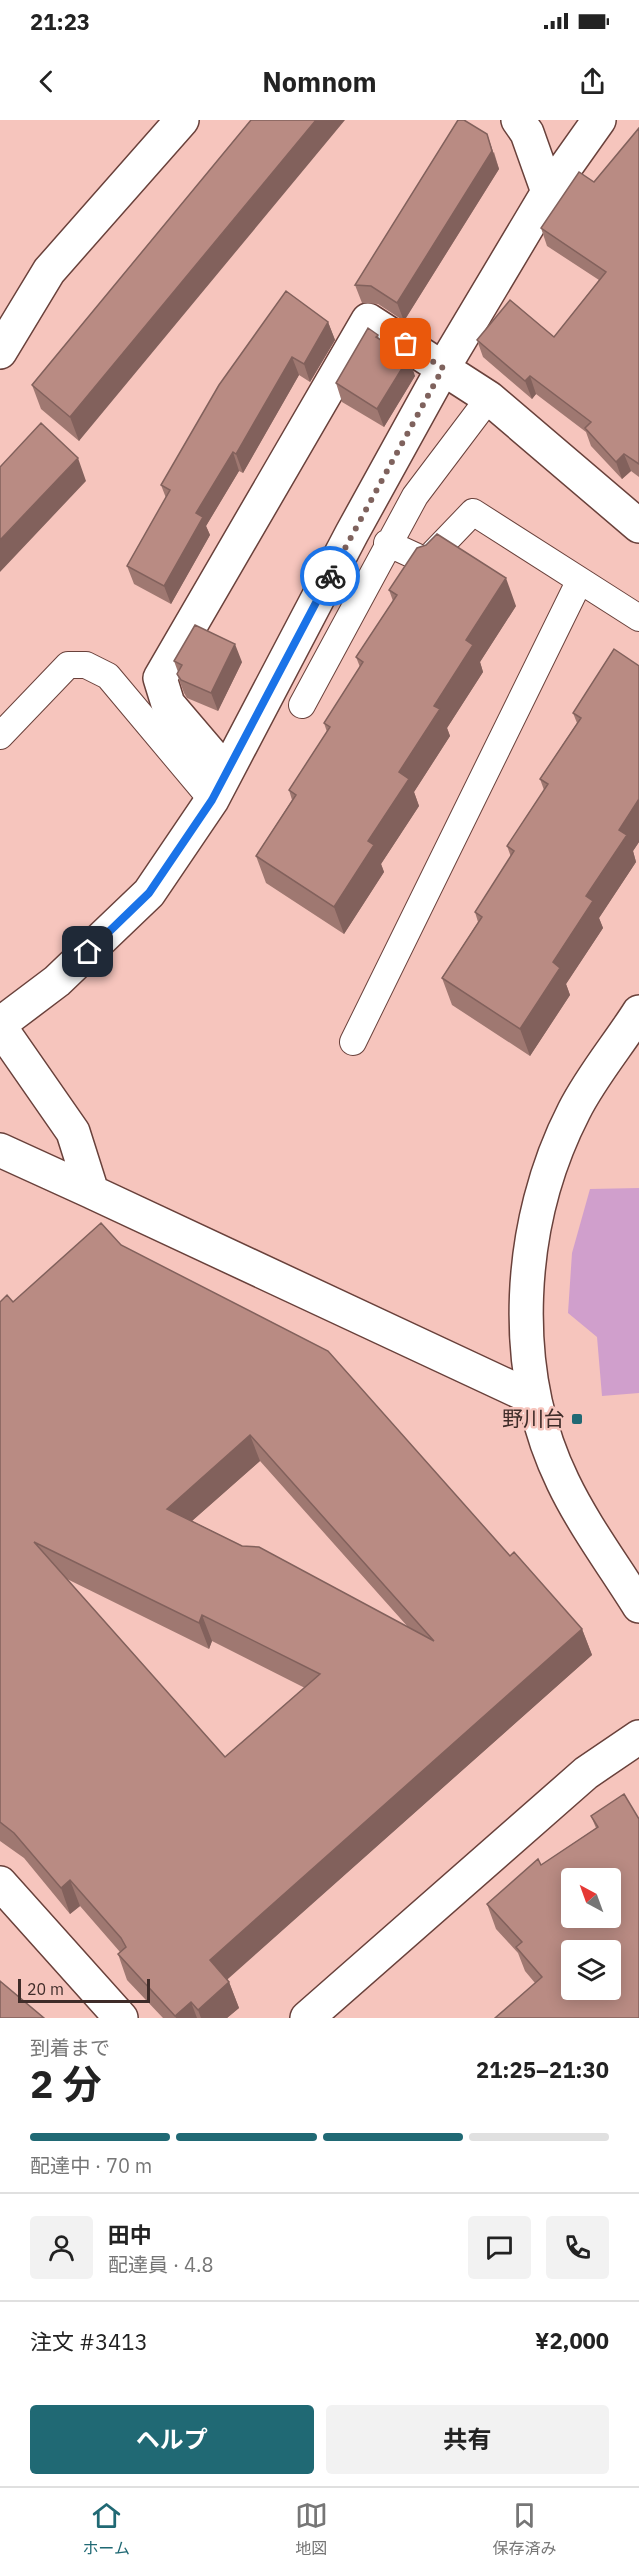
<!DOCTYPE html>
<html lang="ja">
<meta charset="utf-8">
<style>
body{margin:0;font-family:"IBM Plex Sans","Noto Sans JP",sans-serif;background:#f2f2f2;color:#222;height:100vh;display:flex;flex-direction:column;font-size:22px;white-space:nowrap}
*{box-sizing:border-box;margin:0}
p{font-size:20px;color:#767676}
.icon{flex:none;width:33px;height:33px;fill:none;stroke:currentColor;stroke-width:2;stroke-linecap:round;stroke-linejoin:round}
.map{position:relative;height:1898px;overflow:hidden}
.panel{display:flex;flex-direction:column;background:#fff;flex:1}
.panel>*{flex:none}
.needle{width:39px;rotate:319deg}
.controls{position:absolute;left:561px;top:1748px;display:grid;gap:12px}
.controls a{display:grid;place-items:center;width:60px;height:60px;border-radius:6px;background:#fff;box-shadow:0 3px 15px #0003;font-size:30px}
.scale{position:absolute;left:18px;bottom:15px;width:132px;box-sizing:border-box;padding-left:6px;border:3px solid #3f2c29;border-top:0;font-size:16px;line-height:21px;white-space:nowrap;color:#3f2c29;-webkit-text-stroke:4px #f6c5bd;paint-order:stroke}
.pin{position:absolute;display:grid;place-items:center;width:51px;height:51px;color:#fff;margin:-26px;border-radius:12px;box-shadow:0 3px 9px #0006}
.courier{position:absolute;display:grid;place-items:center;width:60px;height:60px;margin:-30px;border:4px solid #1a73e8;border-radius:50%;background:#fff;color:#222;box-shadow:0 2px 8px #0007}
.summary em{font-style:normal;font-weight:700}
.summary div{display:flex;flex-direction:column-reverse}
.summary{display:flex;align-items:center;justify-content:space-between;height:102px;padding:0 30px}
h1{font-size:39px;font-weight:700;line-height:45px}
.bar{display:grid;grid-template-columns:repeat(4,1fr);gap:9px 6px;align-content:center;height:72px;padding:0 30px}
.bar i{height:8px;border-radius:4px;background:#e0e0e0}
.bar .current{background:#206974}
.bar p{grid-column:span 4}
.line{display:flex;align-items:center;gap:15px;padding:0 30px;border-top:2px solid #e0e0e0}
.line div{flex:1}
.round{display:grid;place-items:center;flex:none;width:63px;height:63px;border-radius:6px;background:#f2f2f2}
.button{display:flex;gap:12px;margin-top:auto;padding:12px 30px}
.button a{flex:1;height:69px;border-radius:6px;background:#206974;color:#fff;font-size:24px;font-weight:700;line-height:69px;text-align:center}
.button a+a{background:#f2f2f2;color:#222}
.status{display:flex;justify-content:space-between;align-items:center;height:42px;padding:0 30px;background:#fff;direction:ltr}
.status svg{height:16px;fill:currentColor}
header{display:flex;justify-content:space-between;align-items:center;height:78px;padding:0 30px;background:#fff;font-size:27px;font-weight:700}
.dock{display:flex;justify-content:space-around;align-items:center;height:84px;border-top:2px solid #e0e0e0;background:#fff;font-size:16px;color:#767676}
.dock a{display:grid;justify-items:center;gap:3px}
.dock .current{color:#206974}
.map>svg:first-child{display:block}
.green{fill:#d09fcc}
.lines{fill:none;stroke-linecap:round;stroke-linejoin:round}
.service-casing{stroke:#69413b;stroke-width:28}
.minor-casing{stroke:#69413b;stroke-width:36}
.tertiary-casing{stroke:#69413b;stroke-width:36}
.service{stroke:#fff;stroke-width:26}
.minor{stroke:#fff;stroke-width:33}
.tertiary{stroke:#fff;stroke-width:33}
.wall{fill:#9f7871;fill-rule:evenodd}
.shaded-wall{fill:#82615c}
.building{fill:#b98b83;stroke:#82615c;stroke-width:1.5;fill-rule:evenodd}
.done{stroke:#7f625d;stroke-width:6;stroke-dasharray:0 10.8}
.route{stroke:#1a73e8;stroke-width:8}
.poi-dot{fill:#206974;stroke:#f6c5bd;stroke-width:2}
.labels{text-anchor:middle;stroke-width:5;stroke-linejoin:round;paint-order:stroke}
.poi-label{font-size:21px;fill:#3f2c29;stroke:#f6c5bd;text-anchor:end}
</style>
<div class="status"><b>21:23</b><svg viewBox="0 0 49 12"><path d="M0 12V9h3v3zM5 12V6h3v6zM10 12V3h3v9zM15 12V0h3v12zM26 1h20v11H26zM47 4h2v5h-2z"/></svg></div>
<header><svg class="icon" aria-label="back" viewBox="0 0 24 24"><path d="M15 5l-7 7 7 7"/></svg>Nomnom<svg class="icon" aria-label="share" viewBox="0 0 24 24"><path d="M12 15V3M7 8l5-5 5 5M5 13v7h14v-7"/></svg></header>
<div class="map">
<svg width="639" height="1898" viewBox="0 0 639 1898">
<rect width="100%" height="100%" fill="#f6c5bd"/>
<path class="green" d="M 639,1068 L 639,1273 L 602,1276 L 597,1217 L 568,1193 L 572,1133 L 590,1069 Z"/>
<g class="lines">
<defs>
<path id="service" d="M 387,423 L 426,441 L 473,392 L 639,498
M 302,585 L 415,376 L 489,278
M 0,616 L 68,545 L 86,545 L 108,556 L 212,680
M 353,922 L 579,462"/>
<path id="minor" d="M 518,0 L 527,13 L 548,72
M 0,232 L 49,151 L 182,0
M 226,652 L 168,584 L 160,558 L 368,200 L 489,278 L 639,406
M 0,904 L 57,861 L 149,773 L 212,680 L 352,413 L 443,248 L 548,72 L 599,0
M 0,907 L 73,1012 L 92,1072 L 533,1278
M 0,1030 L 92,1072
M 0,1763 L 121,1898"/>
<path id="tertiary" d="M 639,892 C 618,925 591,957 574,991 C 517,1102 508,1249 563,1362 C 583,1404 614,1446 639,1486
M 307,1898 L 586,1653 L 639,1617"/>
</defs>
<use href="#service" class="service-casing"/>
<use href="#minor" class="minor-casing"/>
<use href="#tertiary" class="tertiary-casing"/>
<use href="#service" class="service"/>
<use href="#minor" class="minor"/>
<use href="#tertiary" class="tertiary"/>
</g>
<path class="wall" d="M 251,0 L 79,321 L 41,289 L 32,265 Z
M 639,8 L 639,357 L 631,351 L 622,359 L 591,326 L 586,312 L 536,274 L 532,279 L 483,237 L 477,220 L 554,217 L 599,160 L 547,126 L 541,108 L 594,62 Z
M 494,32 L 499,49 L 404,201 L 378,184 L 362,183 L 355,165 Z
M 328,202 L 335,220 L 310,262 L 299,255 L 243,353 L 239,351 L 206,406 L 210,415 L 171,484 L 134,464 L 127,446 L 166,378 L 161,365 Z
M 378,215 L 379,220 L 415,256 L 384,307 L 342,282 L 336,263 Z
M 389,470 L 516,486 L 480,542 L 483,552 L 447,608 L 450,616 L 414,672 L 419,686 L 381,744 L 384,752 L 344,814 L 266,763 L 256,736 L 292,680 L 289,670 L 327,612 L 324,603 L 360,547 L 356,537 L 393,481 Z
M 174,541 L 242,542 L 218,591 L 187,578 L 184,573 L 177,554 L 178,552 Z
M 639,546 L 639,722 L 633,731 L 636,742 L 599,798 L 603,808 L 566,864 L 570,875 L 530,936 L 452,885 L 442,858 L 478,802 L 475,792 L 511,737 L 507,726 L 544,670 L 540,659 L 577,603 L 573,593 Z
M 121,1125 L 510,1436 L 582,1509 L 592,1535 L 227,1859 L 229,1862 L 239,1888 L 227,1898 L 163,1898 L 127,1860 L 118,1834 L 120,1832 L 80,1786 L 70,1794 L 24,1738 L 0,1721 L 0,1182 L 13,1182 ZM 260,1341 L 408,1507 L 192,1401 ZM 67,1459 L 209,1529 L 212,1521 L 305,1568 L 225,1637 Z
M 591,1696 L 639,1699 L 639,1898 L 535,1863 L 525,1851 L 518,1833 L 496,1809 L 487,1784 L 541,1745 L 596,1708 Z"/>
<path class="shaded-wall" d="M 316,0 L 345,0 L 79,321 L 70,297 Z
M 487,14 L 499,49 L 404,201 L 397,183 Z
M 328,202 L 335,220 L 310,262 L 304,244 Z
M 292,237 L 299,255 L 243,353 L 236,334 Z
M 409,237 L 415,256 L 384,307 L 377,289 Z
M 530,256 L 536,274 L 532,279 L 525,261 Z
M 233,332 L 239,351 L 206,406 L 210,415 L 171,484 L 164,466 L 196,393 Z
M 624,334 L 631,351 L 622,359 L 616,342 Z
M 78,338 L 86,361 L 0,452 L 0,420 Z
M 506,458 L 516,486 L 480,542 L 483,552 L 447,608 L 450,616 L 414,672 L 419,686 L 381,744 L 384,752 L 344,814 L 334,787 L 368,721 L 399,652 L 434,586 L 466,520 Z
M 235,524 L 242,542 L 218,591 L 211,573 Z
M 639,679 L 639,722 L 633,731 L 636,742 L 599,798 L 603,808 L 566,864 L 570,875 L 530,936 L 520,909 L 619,710 Z
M 250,1315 L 260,1341 L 176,1415 L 167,1389 Z
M 202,1495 L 212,1521 L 209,1529 L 199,1503 Z
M 582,1509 L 592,1535 L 220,1866 L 210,1840 Z
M 70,1760 L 80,1786 L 70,1794 L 61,1768 Z
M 229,1862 L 239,1888 L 227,1898 L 201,1898 L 198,1890 Z
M 191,1882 L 197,1898 L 176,1898 L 175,1896 Z"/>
<path class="building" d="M 251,0 L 316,0 L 70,297 L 32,265 Z
M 458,0 L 464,0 L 487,14 L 492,31 L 397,183 L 371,166 L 355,165 Z
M 639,8 L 639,344 L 624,334 L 616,342 L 585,308 L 591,302 L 530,256 L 525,261 L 477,220 L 510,180 L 554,217 L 606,152 L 541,108 L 579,52 L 594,62 Z
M 286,171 L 328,202 L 304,244 L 292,237 L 236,334 L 233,332 L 196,393 L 203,397 L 164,466 L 127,446 L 170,370 L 161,365 L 219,265 Z
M 368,208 L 378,215 L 376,217 L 409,237 L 377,289 L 336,263 Z
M 41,303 L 78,338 L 0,420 L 0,347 Z
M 437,414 L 506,458 L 466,520 L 473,525 L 434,586 L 440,589 L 399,652 L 409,659 L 368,721 L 374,725 L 334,787 L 256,736 L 296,675 L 289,670 L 330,607 L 324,603 L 363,542 L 356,537 L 397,475 L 389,470 L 417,428 L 426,425 Z
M 195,505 L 235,524 L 211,573 L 181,560 L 177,554 L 182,545 L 174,541 Z
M 614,529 L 639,546 L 639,679 L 619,710 L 627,715 L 586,776 L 593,781 L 553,842 L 560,848 L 520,909 L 442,858 L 482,797 L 475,792 L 514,731 L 507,726 L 548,664 L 540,659 L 581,598 L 573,593 Z
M 101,1103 L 121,1125 L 328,1231 L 510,1436 L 514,1432 L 582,1509 L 210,1840 L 229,1862 L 198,1890 L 191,1882 L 175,1896 L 118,1834 L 126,1827 L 121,1818 L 70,1760 L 61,1768 L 14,1713 L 0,1702 L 0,1182 L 7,1175 L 13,1182 ZM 250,1315 L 434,1521 L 259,1427 L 242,1426 L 167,1389 ZM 34,1422 L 199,1503 L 202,1495 L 320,1554 L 225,1637 Z
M 624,1674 L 639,1699 L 639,1898 L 495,1898 L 542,1857 L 516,1827 L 522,1822 L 487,1784 L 538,1739 L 541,1745 L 598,1707 L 591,1696 ZM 572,1758 L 610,1758 L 610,1797 L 572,1797 ZM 572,1830 L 610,1830 L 610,1869 L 572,1869 Z
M 0,1861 L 44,1898 L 0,1898 Z"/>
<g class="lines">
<path class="done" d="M 330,456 L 443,248 L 406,224"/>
<path class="route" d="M 88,832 L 149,773 L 212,680 L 330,456"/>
</g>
<rect class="poi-dot" x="571" y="1293" width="12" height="12" rx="3"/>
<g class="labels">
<g class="poi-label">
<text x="565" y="1306">野川台</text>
</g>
</g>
</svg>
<div class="controls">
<a><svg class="needle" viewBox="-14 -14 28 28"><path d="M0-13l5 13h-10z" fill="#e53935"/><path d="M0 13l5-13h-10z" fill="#767676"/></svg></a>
<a><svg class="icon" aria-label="layers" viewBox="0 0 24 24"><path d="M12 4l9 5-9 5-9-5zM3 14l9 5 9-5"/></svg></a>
</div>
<div class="scale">20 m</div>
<div class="pin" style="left:406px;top:224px;background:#ea580c"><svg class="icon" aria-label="bag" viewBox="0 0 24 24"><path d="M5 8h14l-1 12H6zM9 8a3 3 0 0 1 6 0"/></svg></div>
<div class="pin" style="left:88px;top:832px;background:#1f2937"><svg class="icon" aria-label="home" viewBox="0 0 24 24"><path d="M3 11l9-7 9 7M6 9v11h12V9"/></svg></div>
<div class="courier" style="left:330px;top:456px"><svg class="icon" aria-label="bike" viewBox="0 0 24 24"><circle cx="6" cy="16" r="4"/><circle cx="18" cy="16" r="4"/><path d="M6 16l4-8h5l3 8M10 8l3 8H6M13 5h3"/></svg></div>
</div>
<section class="panel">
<div class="summary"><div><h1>2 分</h1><p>到着まで</p></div><em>21:25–21:30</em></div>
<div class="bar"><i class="current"></i><i class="current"></i><i class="current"></i><i></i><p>配達中 · 70 m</p></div>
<div class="line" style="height:108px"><a class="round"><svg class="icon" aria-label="person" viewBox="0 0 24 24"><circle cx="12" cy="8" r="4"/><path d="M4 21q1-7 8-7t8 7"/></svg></a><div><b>田中</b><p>配達員 · 4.8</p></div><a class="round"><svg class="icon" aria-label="chat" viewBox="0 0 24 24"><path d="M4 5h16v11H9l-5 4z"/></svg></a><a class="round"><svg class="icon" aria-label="phone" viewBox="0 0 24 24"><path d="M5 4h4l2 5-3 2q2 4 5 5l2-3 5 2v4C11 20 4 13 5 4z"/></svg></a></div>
<div class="line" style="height:78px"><div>注文 #3413</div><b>¥2,000</b></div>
<div class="button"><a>ヘルプ</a><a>共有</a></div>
</section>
<nav class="dock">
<a class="current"><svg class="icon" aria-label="home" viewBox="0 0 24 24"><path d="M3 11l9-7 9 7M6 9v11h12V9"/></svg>ホーム</a>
<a><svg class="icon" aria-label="map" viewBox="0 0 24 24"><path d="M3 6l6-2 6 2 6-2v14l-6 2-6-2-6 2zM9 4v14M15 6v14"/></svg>地図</a>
<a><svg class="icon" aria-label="saved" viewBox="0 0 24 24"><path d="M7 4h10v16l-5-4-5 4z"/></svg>保存済み</a>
</nav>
